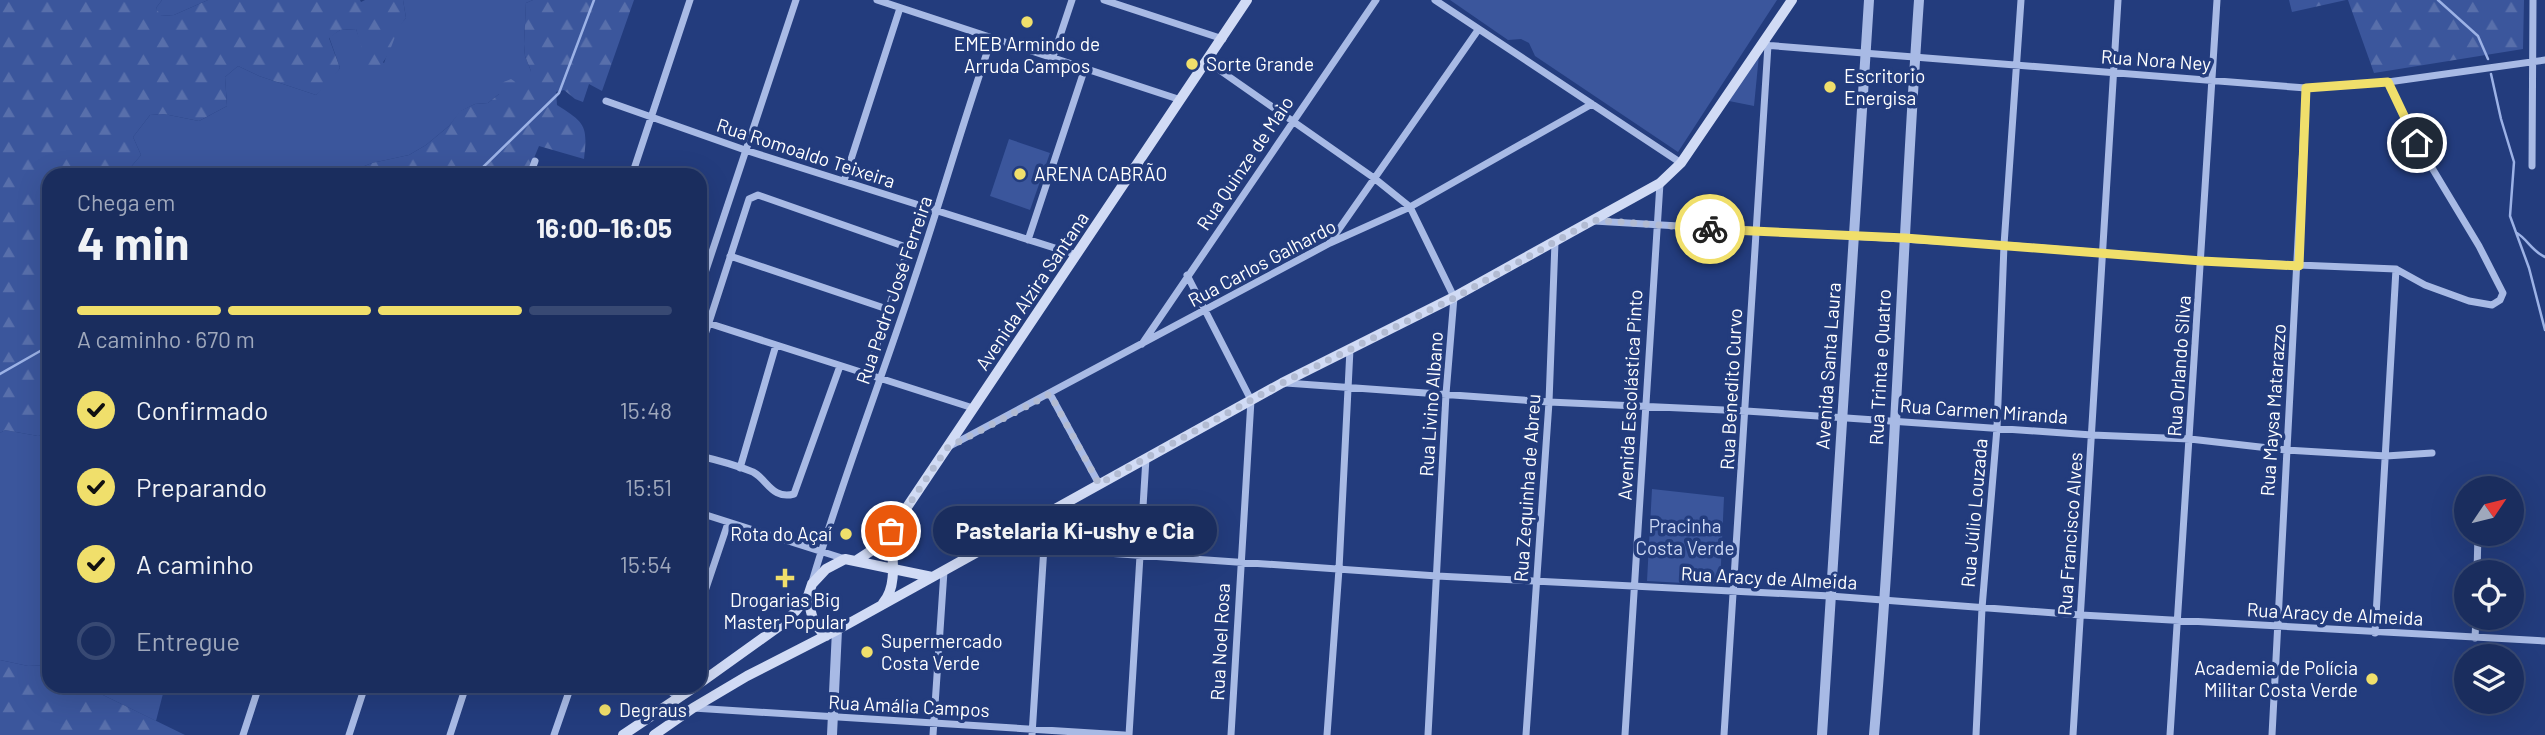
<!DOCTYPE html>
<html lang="pt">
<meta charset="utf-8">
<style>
body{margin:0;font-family:Barlow,sans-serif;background:#273967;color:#f1f3f6;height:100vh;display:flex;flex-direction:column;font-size:26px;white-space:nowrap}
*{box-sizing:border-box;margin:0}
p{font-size:23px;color:#9fa8bc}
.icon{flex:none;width:38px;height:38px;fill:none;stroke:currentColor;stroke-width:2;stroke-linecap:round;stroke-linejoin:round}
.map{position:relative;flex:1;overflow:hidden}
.details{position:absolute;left:42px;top:168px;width:665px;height:525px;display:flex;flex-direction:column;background:#1a2d5e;border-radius:21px;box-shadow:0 7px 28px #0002,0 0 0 2px #384973}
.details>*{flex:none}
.needle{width:46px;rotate:55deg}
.controls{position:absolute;left:2454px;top:476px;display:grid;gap:14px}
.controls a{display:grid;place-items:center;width:70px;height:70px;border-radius:50%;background:#1a2d5e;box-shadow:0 7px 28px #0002,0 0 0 2px #384973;font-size:35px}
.pin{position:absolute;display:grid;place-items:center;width:60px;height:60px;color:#fff;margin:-30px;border:4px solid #fff;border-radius:50%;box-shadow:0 2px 7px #0007}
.courier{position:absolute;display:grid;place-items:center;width:70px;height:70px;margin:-35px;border:5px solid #f0df6b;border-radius:50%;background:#fff;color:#222;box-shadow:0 2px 9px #0007}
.bubble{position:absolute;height:49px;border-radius:24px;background:#1a2d5e;box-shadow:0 7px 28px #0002,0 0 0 2px #384973;font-size:23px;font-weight:700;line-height:49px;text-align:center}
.overview em{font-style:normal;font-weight:700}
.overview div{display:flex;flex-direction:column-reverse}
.overview{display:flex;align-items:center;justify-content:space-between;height:119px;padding:0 35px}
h1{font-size:46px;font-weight:700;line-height:52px}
.bar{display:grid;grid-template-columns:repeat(4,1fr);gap:10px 7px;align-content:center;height:84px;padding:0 35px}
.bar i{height:9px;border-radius:5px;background:#384973}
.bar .on{background:#f0df6b}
.bar p{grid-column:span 4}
ol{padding:0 35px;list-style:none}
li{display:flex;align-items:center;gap:21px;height:77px}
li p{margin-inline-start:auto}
li .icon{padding:7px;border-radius:50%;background:#f0df6b;color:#111;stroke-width:4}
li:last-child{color:#9fa8bc}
li i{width:38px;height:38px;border:4px solid #384973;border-radius:50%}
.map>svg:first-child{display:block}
.green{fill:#3b569c}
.forest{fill:url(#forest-firs)}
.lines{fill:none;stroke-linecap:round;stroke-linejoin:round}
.stream{stroke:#9cb2e6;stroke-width:2.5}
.minor{stroke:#a8bae5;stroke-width:7}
.tertiary{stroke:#a8bae5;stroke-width:10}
.secondary{stroke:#d1dbf5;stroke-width:10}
.done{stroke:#b2bbd2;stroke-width:7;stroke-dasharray:0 12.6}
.route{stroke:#f0df6b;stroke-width:9}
.poi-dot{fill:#f0df6b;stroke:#233c7d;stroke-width:2.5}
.labels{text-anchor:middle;stroke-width:7;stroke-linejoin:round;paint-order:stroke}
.poi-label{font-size:19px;fill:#fff;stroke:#233c7d;text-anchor:start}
.street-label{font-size:19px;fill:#fff;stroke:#233c7d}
.park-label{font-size:19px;fill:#cbd7f4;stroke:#233c7d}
</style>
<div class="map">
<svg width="2545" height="735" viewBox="0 0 2545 735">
<defs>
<pattern id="forest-firs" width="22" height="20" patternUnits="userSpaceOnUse" patternTransform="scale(1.75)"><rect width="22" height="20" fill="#3b569c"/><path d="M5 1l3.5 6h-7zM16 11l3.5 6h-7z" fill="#586fab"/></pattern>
</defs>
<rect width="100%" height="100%" fill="#233c7d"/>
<path class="green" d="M 162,0 L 208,0 L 174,15 L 160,16 L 156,8 Z
M 403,0 L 533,0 L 526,3 L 524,44 L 525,56 L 531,71 L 523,88 L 499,94 L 488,103 L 475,104 L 461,111 L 449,126 L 426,145 L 409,155 L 372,163 L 342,175 L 128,175 L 130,168 L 141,155 L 133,137 L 150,115 L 164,114 L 199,121 L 227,106 L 225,77 L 238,66 L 259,76 L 316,95 L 340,68 L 329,37 L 340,30 L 356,29 L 361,42 L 384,63 L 395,30 L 406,18 Z
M 1450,0 L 1777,0 L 1678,152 L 1535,56 L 1529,43 L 1521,39 L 1508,40 Z
M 1759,55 L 1754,106 L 1729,101 Z
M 1009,139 L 1050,153 L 1030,210 L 990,196 Z
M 5,430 L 38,436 L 49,434 L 49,665 L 28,666 L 0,660 L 0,433 Z
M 1652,489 L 1724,497 L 1720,585 L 1647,581 Z
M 106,686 L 165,686 L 156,721 L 103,695 Z"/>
<path class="forest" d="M 0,0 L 162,0 L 156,8 L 161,16 L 174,15 L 208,0 L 360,0 L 361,2 L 365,0 L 403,0 L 406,18 C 391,35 393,57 376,69 L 367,65 L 356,29 L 340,30 L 329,38 L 340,68 L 329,83 L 316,95 L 259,76 L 238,66 L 225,77 L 227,106 L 199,121 L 164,114 L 150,115 L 133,137 L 141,155 L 130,168 L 128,175 L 49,175 L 49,434 L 38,436 L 5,430 L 0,433 Z
M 533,0 L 634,0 L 602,91 L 589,84 L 583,102 L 575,99 L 564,90 L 556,92 L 557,105 C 585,123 588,125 584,159 L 539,146 L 527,175 L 342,175 L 372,163 L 409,155 L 426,145 L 449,126 L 460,111 L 475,104 L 488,103 L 499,94 L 501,83 L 511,79 L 523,87 L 524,75 L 531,71 L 525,56 L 524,44 L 526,3 Z
M 2289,0 L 2346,0 L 2292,12 Z
M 2348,0 L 2524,0 L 2523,49 L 2374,73 Z
M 0,660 L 28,666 L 49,665 L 49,686 L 106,686 L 103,695 L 185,735 L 0,735 Z"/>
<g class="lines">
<path class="stream" d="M 2438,0 L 2478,36 L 2488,59
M 2491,74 L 2501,119 L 2514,162 L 2510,216 L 2529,268 L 2545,330
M 475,175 L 559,93 L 594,0
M 2517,233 C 2528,240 2532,251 2545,257
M 0,374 L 49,346"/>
<path class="minor" d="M 877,0 L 1181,100
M 1104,0 L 1223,39
M 1435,0 L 1681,163
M 1763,45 L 2306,88 L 2388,82 L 2545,60
M 1053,57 L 1072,0
M 1208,62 L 1374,178 L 1410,207 L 1454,297 L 1446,394 L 1428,735
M 606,101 L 745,150 L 1077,255
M 2532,166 L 2533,0
M 530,175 L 535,161
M 632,175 L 690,0
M 844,181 L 900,8
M 1594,221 L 2004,245 L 2202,261 L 2396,269 L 2425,285 L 2469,301 L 2492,305 L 2500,300 L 2503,293 L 2479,246 L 2417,143 L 2388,82
M 1028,240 L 1085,68
M 1330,242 L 1478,30
M 730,256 L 890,310
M 1187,275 L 1251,400 L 1231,735
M 700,288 L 796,0
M 708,323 L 973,408
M 1142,344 L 1376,0
M 700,350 L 749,199 L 758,195 L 906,247 L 907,252 L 867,375
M 1286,383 L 1549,402 L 1746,411 L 2092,435 L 2190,439 L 2286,450 L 2386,456 L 2432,453
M 1050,394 L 1099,484
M 950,446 L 1330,243 L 1410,207 L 1592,104
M 700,456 C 717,460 736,465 753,472 C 767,479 772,500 794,494 L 840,366
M 740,468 L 776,345
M 700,513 L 845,559
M 992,545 L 1437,576 L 1830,596 L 2081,615 L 2545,641
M 2477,572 L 2478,534
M 812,582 C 842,480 881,381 914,280 C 941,200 964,118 992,38
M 700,606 L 728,523
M 2375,633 L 2396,269
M 2475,638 L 2476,618
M 652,686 L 671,692 L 679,698
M 693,708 L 1124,735
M 243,735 L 259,686
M 349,735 L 365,686
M 450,735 L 466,686
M 554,735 L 571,686
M 933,735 L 944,571
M 1032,735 L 1046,515
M 1129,735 L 1146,458
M 1327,735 L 1339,569 L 1350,349
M 1526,735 L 1549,402 L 1555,242
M 1625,735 L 1660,183
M 1724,735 L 1768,45
M 1976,735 L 1982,608 L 1997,428 L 2004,245 L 2021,0
M 2073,735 L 2118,0
M 2170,735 L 2217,0
M 2272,735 L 2306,88"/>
<path class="tertiary" d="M 832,735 L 837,630
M 1822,735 L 1869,0
M 1874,735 C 1895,490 1902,245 1919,0"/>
<path class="secondary" d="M 857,560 L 877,547 L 891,531 L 1247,0
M 808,596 C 811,614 812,624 826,636
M 883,603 C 899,585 891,553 891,531
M 700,683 L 788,620 L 808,596 L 812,584 L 826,569 L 845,559 L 932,577
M 623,735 L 696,686
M 654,735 L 693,708 L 747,676 L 837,630 L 1282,383 L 1454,297 L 1660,183 L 1681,163 L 1792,0"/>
</g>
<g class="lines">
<path class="done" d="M 891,531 L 947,448 L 1050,394 L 1099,484 L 1282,383 L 1454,298 L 1594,220 L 1710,229"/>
<path class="route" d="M 1710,229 L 1905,238 L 2202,261 L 2299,266 L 2306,88 L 2388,82 L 2417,143"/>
</g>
<g class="poi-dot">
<circle cx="1027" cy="22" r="7"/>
<circle cx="1192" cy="64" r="7"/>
<circle cx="1830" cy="87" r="7"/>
<circle cx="1020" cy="174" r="7"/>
<circle cx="846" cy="534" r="7"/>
<path d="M781.5 567.5h7v7h7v7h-7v7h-7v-7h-7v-7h7z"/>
<circle cx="867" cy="652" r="7"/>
<circle cx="2372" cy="679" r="7"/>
<circle cx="605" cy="710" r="7"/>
</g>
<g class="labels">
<g class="poi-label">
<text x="1027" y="51" text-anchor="middle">EMEB Armindo de<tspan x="1027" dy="22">Arruda Campos</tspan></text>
<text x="1206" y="71">Sorte Grande</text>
<text x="1844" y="83">Escritorio<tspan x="1844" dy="22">Energisa</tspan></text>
<text x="1034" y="181">ARENA CABRÃO</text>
<text x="832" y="541" text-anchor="end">Rota do Açaí</text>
<text x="785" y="607" text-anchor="middle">Drogarias Big<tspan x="785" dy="22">Master Popular</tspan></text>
<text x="881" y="648">Supermercado<tspan x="881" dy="22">Costa Verde</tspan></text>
<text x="2358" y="675" text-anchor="end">Academia de Polícia<tspan x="2358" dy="22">Militar Costa Verde</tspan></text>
<text x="619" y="717">Degraus</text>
</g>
<g class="street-label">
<text transform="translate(2156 60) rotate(4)" y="7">Rua Nora Ney</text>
<text transform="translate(806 153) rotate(18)" y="7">Rua Romoaldo Teixeira</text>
<text transform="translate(1245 163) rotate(-56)" y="7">Rua Quinze de Maio</text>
<text transform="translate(1262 263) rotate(-28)" y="7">Rua Carlos Galhardo</text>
<text transform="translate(894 290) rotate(-71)" y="7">Rua Pedro José Ferreira</text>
<text transform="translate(1032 291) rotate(-56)" y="7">Avenida Alzira Santana</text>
<text transform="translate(1828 366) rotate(-86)" y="7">Avenida Santa Laura</text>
<text transform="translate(2179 366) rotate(-86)" y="7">Rua Orlando Silva</text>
<text transform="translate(1880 367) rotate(-87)" y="7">Rua Trinta e Quatro</text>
<text transform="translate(1731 389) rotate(-87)" y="7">Rua Benedito Curvo</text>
<text transform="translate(1630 395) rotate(-87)" y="7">Avenida Escolástica Pinto</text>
<text transform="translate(1431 404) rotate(-86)" y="7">Rua Livino Albano</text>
<text transform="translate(2273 410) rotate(-86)" y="7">Rua Maysa Matarazzo</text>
<text transform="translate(1984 411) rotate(4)" y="7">Rua Carmen Miranda</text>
<text transform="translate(1527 488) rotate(-86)" y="7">Rua Zequinha de Abreu</text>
<text transform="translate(1974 513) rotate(-85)" y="7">Rua Júlio Louzada</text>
<text transform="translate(2070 534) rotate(-86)" y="7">Rua Francisco Alves</text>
<text transform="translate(1769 578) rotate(3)" y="7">Rua Aracy de Almeida</text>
<text transform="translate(2335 614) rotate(3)" y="7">Rua Aracy de Almeida</text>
<text transform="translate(1220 642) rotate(-87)" y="7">Rua Noel Rosa</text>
<text transform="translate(909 706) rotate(3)" y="7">Rua Amália Campos</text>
</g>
<g class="park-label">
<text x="1685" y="533">Pracinha<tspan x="1685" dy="22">Costa Verde</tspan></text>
</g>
</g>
</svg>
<div class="controls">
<a><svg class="needle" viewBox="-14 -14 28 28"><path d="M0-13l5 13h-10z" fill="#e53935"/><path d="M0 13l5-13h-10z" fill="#9fa8bc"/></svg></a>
<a><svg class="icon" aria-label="locate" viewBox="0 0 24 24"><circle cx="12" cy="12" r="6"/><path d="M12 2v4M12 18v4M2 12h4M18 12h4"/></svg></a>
<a><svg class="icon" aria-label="layers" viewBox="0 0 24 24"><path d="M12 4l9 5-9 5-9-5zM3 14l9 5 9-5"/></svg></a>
</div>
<div class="pin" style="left:891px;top:531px;background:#ea580c"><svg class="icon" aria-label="bag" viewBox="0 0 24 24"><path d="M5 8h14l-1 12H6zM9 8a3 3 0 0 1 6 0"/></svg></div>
<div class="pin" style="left:2417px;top:143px;background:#1f2937"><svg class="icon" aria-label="home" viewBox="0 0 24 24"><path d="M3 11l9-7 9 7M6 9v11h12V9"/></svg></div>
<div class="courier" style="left:1710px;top:229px"><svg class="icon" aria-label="bike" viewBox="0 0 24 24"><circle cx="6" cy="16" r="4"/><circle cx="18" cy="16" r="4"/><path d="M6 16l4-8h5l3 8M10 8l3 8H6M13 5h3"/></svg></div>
<div class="bubble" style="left:933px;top:506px;width:284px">Pastelaria Ki-ushy e Cia</div>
<section class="details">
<div class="overview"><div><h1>4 min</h1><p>Chega em</p></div><em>16:00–16:05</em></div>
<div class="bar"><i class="on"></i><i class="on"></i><i class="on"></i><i></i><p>A caminho · 670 m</p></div>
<ol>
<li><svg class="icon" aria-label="check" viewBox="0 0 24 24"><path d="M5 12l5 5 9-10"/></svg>Confirmado<p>15:48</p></li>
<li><svg class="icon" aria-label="check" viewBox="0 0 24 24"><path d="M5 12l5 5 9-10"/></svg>Preparando<p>15:51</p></li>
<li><svg class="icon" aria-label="check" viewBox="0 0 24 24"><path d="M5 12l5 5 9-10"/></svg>A caminho<p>15:54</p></li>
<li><i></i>Entregue</li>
</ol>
</section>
</div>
